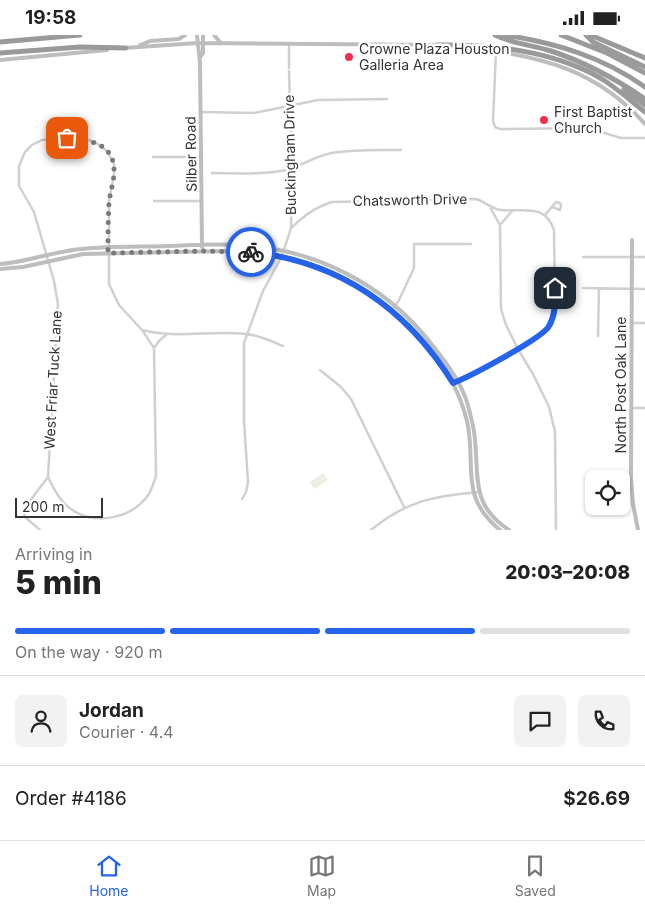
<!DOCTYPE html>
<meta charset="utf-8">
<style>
body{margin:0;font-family:Inter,sans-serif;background:#f2f2f2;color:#222;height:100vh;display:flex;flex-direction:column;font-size:19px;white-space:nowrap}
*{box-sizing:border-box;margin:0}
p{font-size:16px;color:#767676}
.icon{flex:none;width:28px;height:28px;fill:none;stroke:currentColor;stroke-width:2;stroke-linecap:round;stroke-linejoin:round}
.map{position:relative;height:495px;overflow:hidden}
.panel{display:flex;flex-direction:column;background:#fff;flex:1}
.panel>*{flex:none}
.tools{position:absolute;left:585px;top:435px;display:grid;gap:10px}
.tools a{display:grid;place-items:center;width:45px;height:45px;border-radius:8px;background:#fff;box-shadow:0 1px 4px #0004;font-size:25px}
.scale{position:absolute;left:15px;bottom:12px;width:88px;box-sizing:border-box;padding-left:5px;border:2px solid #333;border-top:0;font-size:14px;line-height:18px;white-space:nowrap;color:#333;-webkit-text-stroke:4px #fff;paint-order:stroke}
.pin{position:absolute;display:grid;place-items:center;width:42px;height:42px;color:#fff;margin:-21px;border-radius:10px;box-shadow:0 2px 8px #0006}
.courier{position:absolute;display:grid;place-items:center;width:50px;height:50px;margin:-25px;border:4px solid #2563eb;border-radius:50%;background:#fff;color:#222;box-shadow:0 1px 6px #0007}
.overview em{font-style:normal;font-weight:800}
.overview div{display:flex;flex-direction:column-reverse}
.overview{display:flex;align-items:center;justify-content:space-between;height:85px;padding:0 15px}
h1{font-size:32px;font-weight:800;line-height:38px}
.bar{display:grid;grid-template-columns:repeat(4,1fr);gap:8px 5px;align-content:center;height:60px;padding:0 15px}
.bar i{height:6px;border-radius:4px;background:#e0e0e0}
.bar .selected{background:#2563eb}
.bar p{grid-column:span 4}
.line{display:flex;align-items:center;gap:12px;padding:0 15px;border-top:1px solid #e0e0e0}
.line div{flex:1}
.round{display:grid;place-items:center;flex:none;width:52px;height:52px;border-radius:8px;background:#f2f2f2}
.status{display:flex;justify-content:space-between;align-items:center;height:35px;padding:0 25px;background:#fff;direction:ltr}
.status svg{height:14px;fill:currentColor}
.tab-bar{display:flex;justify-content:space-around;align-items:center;height:70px;border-top:1px solid #e0e0e0;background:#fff;font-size:14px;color:#767676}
.tab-bar a{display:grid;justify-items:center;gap:2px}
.tab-bar .selected{color:#2563eb}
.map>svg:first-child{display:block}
.green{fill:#eaf0e1}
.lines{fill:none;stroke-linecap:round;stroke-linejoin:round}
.street{stroke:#d0d0d0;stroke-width:2.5}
.secondary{stroke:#bdbdbd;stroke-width:4}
.highway{stroke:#9a9a9a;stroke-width:5}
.done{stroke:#7a7a7a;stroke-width:5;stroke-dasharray:0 9}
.route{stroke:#2563eb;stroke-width:6}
.poi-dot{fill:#f22d4d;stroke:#fff;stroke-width:2}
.labels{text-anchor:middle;stroke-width:5;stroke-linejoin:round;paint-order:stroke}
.poi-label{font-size:14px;fill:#333;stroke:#fff;text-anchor:start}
.street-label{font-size:14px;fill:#333;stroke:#fff}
</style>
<div class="status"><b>19:58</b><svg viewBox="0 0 49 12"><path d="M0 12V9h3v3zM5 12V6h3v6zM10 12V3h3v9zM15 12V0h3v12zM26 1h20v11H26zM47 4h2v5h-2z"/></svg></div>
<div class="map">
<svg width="645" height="495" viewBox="0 0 645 495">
<rect width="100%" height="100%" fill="#fff"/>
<path class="green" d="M 323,438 L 328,445 L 314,454 L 310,447 Z"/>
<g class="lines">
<path class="street" d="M 496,16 L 493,86 L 495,92 L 500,94 L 588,93 L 621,103 L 645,103
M 289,33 L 289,9
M 201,77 L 254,78 L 318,65 L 387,64
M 153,122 L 201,122
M 212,138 C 235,138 258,140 281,136 C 299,133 314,121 332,118 C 355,114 379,115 401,115
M 154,166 L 201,166
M 491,174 L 500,190 L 501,274 L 506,290 L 518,314 L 534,341 L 549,372 L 555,397 L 556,495
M 545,180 L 556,167 L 560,168 L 561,170 L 560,175 L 552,172
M 500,190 L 512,176
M 291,193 C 304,181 315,172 332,167 L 476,164 C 486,167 491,174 501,175 C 523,177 545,168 554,195 L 555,272 C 554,280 553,288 547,294 C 538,305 469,342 453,347
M 583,222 L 645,222
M 583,253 L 645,254
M 392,275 L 399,265 L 414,233 L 414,209 L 471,209
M 632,288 L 645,288
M 142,295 L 154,313 L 156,441 C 154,447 152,453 149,459 C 131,485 91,492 67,471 C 58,463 53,453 48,442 L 58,269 L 54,246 L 34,177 L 19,151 L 19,131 L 25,117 L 32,110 L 42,105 L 67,103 L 88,105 L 95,107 L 107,116 L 114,129 L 114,140 L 109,166 L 109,249 L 119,270 L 142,295 C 176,304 212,295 246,299 C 259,300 271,306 283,311
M 598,301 L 599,254
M 154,313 L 159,306 L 167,299
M 320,335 L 341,352 L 351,364 L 404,472
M 632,373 L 645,373
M 242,464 L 246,457 L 248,447 L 244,386 L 244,308 L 263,256 L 282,221 L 291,193 L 292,133 L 289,36
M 40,495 L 25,482 L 23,475 L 48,442
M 371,495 C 406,466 434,461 479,457"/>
<path class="secondary" d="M 197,0 L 200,28 L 202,212
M 214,0 L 220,7
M 140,10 L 150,6 L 179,4 L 185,0
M 124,13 L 197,8 L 439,10
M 474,13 C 543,22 597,35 645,89
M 200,22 L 203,18 L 203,0
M 0,25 L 107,15
M 632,205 L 631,444 L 633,469 L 638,495
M 0,229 C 28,227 54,216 82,214 C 110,211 140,212 168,211 C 196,210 224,208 252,211 C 319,217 382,250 425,301 C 441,321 457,340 466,364 C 470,377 474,391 475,405 C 479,444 471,470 509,495
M 0,234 L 23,232 L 83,219 L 226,216 C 256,216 287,220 316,231 C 382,255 450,316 467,386 C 477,430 458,461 500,495"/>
<path class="highway" d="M 495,0 C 513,9 532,10 551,16 C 585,27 616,44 645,64
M 505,0 C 556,8 603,22 645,52
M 561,0 L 607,18 L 645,38
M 586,0 L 593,7 L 645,32
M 588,0 L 595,2 L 645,23
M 0,7 L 80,0
M 437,10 C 492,9 554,16 602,44 C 618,54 631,66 645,77
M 0,18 L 80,12 L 126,13
M 624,54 L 645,70"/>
</g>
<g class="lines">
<path class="done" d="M 67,103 C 89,105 115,108 114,137 C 114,147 110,157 109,168 C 108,184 108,201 108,218 L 202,216 L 251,217"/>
<path class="route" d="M 251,217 C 340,227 406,273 453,348 C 469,342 543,303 549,291 C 556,279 555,266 555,253"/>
</g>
<g class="poi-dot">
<circle cx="349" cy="22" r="5"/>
<circle cx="544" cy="85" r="5"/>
</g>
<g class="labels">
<g class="poi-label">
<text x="359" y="19">Crowne Plaza Houston<tspan x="359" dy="16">Galleria Area</tspan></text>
<text x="554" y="82">First Baptist<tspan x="554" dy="16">Church</tspan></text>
</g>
<g class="street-label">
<text transform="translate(191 119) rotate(-91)" y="5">Silber Road</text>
<text transform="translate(290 120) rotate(-91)" y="5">Buckingham Drive</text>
<text transform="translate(410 165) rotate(-1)" y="5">Chatsworth Drive</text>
<text transform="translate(53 345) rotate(-87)" y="5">West Friar Tuck Lane</text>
<text transform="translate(621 350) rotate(-90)" y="5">North Post Oak Lane</text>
</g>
</g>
</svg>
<div class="tools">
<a><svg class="icon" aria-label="locate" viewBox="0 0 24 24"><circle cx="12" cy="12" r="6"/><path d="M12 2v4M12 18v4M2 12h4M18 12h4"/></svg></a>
</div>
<div class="scale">200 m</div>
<div class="pin" style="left:67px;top:103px;background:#ea580c"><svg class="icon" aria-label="bag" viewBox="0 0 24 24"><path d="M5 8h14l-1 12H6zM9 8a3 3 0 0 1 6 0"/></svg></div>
<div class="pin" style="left:555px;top:253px;background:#1f2937"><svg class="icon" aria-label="home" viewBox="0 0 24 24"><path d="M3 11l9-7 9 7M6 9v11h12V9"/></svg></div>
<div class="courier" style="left:251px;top:217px"><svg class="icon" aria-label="bike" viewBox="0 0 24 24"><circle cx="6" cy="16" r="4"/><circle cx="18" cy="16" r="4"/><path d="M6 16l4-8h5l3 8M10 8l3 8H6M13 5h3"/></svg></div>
</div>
<section class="panel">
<div class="overview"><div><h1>5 min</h1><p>Arriving in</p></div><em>20:03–20:08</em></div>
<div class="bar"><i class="selected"></i><i class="selected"></i><i class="selected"></i><i></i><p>On the way · 920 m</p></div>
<div class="line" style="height:90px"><a class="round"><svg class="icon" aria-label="person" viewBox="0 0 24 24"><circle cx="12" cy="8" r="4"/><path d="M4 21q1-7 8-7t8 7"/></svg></a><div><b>Jordan</b><p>Courier · 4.4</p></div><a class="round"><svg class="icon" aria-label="chat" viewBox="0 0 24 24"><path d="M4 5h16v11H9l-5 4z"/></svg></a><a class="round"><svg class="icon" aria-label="phone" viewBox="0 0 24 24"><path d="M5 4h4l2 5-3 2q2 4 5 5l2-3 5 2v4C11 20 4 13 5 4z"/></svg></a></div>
<div class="line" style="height:65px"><div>Order #4186</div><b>$26.69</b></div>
</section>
<nav class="tab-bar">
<a class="selected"><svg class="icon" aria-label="home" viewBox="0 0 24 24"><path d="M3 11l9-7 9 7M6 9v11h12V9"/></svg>Home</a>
<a><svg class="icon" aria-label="map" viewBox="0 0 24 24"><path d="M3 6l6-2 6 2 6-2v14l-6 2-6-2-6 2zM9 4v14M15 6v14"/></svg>Map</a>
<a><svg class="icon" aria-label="saved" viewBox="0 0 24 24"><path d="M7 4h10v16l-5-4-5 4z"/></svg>Saved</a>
</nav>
